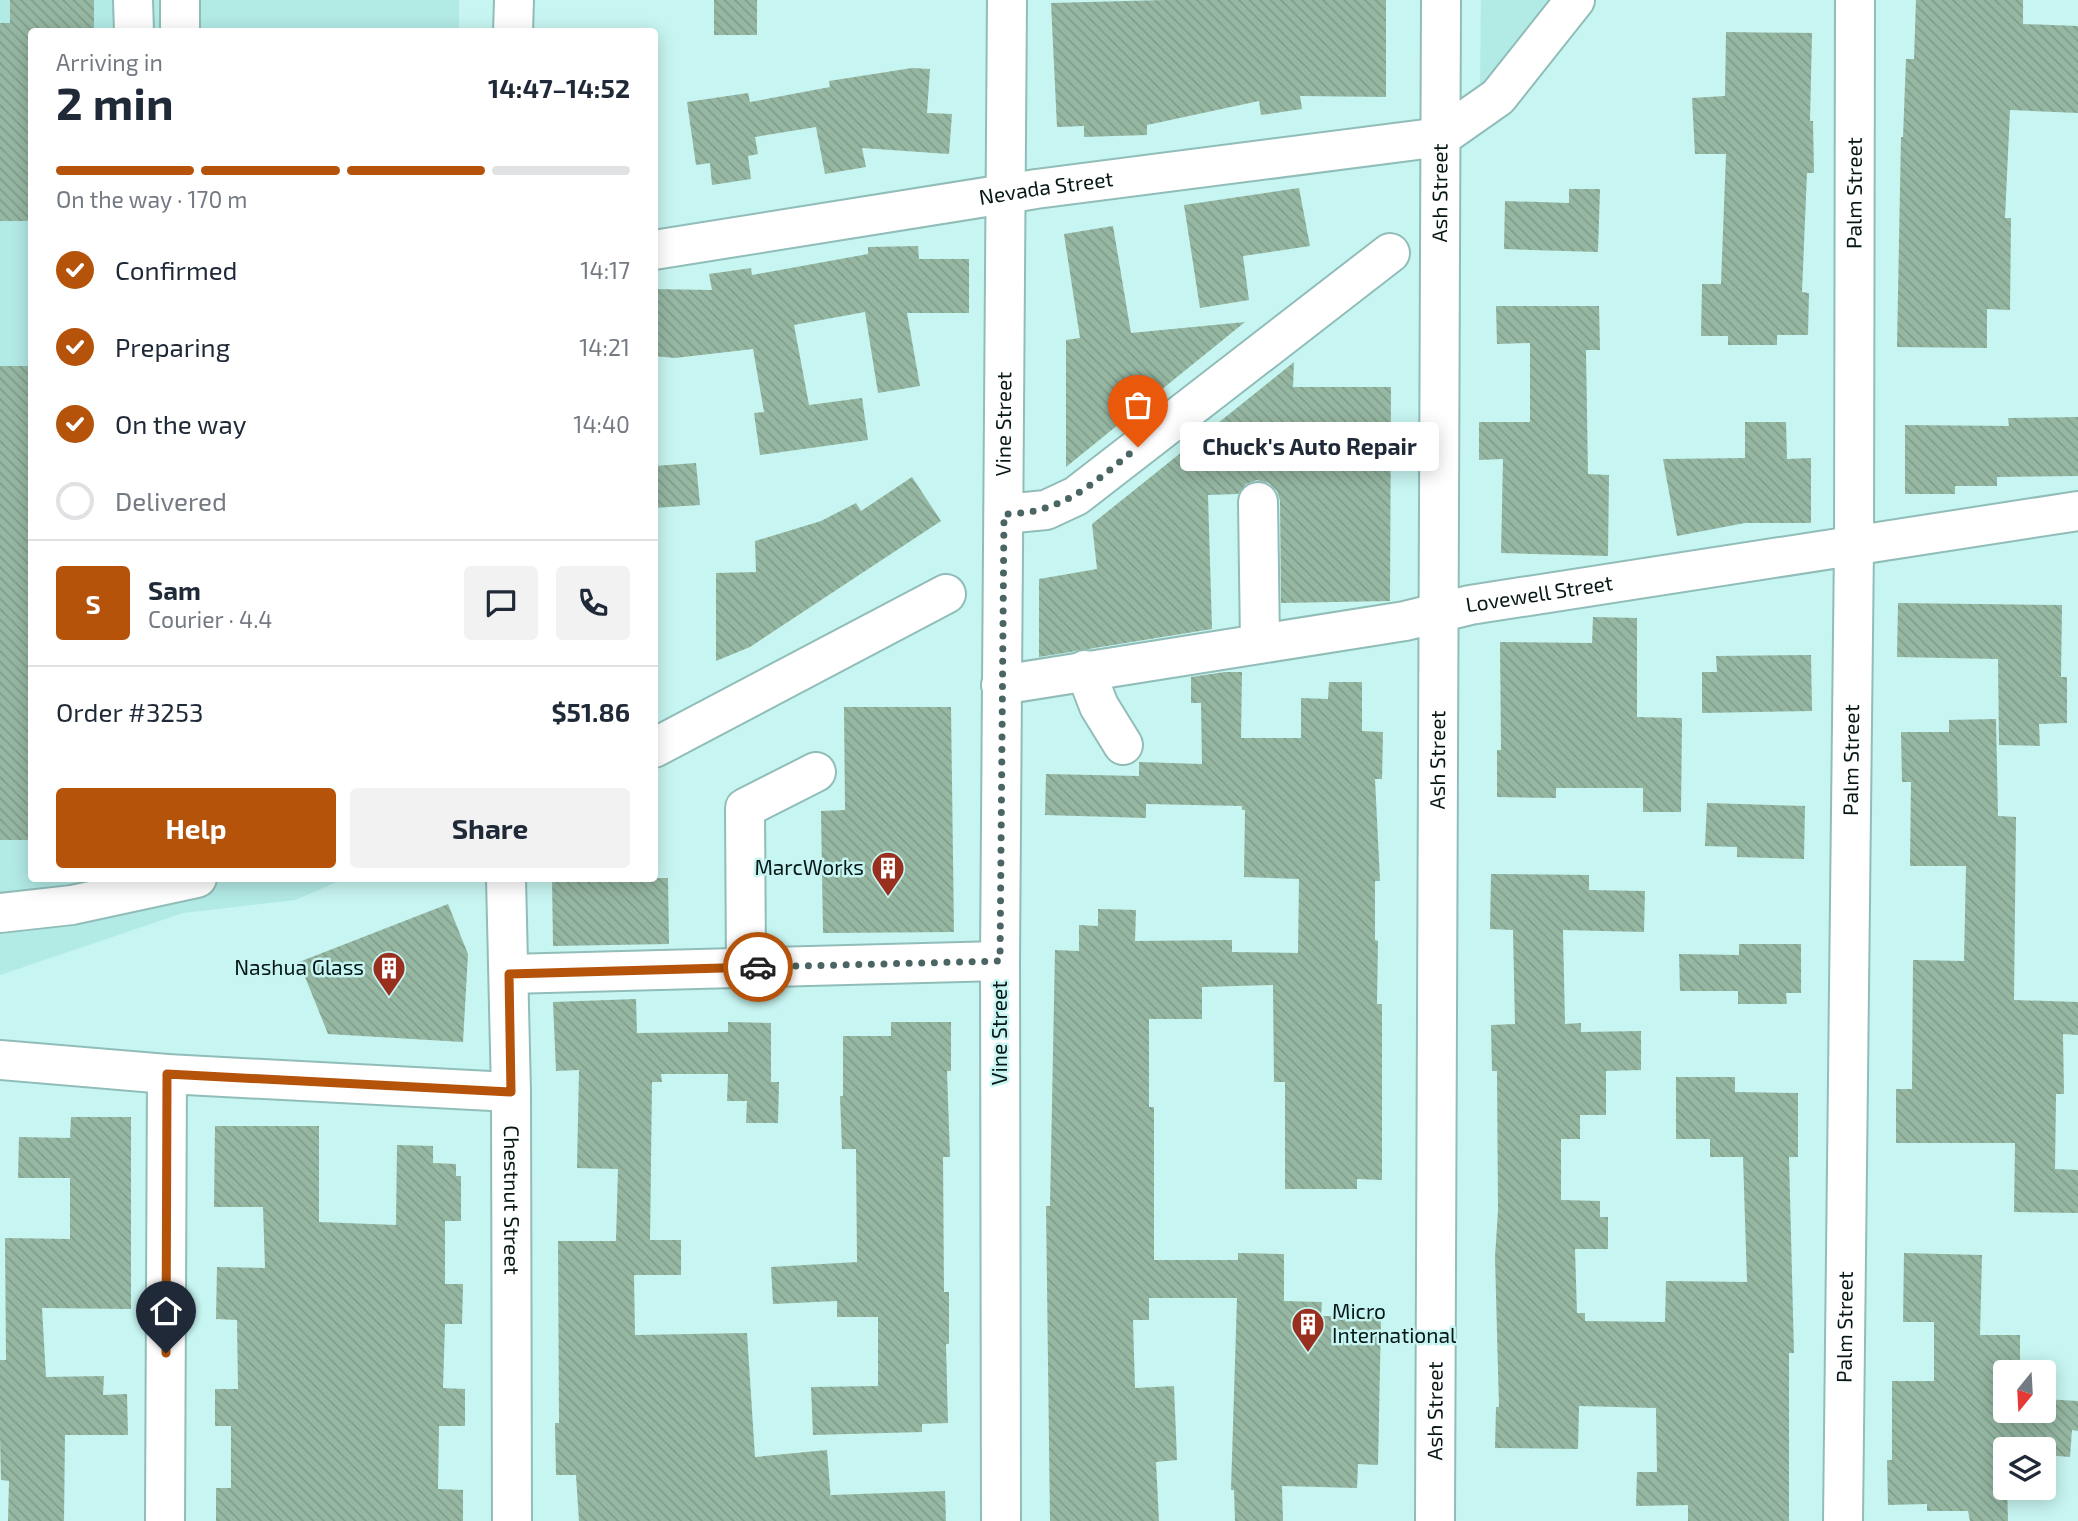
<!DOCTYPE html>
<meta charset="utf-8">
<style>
body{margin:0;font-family:"Exo 2",sans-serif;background:#f2f2f3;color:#1f2937;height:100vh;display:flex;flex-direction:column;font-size:26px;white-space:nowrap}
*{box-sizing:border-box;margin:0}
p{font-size:23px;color:#747a83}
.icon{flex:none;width:38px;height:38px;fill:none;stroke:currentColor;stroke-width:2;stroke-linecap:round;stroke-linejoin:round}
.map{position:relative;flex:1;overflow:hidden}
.drawer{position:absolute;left:28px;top:28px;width:630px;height:854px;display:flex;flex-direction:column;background:#fff;border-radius:7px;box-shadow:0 4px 18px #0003}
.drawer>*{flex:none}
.needle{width:46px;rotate:198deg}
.controls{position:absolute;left:1993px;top:1360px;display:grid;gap:14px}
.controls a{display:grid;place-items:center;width:63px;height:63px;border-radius:7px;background:#fff;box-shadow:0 4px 18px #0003;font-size:35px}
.pin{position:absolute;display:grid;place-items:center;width:60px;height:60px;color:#fff;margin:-72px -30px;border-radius:50% 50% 50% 0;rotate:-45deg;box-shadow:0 0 7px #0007}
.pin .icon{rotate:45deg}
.courier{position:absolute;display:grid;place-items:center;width:70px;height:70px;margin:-35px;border:5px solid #b45309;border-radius:50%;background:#fff;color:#222;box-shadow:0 2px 9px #0007}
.bubble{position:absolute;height:49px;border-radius:7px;background:#fff;box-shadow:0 4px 18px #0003;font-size:23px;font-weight:700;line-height:49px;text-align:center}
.summary em{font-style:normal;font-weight:700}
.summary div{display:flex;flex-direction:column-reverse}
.summary{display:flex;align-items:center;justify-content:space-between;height:119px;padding:0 28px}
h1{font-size:46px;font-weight:700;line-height:52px}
.bar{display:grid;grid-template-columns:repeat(4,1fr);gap:10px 7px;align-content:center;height:84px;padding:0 28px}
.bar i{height:9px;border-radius:5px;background:#e0e1e3}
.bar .selected{background:#b45309}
.bar p{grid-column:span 4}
.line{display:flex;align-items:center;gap:18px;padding:0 28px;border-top:2px solid #e0e1e3}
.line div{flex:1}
.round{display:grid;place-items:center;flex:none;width:74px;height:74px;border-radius:7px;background:#f2f2f3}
ol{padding:0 28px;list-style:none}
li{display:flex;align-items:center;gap:21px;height:77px}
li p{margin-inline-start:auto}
li .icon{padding:7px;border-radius:50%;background:#b45309;color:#fff;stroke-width:4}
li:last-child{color:#747a83}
li i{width:38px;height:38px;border:4px solid #e0e1e3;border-radius:50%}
.cta{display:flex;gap:14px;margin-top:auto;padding:14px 28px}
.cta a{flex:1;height:80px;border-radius:7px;background:#b45309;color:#fff;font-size:28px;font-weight:700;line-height:80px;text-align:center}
.cta a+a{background:#f2f2f3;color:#1f2937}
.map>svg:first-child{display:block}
.built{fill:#b2eae5}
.building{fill:url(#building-back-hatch)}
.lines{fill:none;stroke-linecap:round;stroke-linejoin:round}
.minor-casing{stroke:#91bdb9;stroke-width:42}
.minor{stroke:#fff;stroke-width:38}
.done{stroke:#4a6563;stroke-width:7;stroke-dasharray:0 12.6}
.route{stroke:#b45309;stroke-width:9}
.labels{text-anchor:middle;stroke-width:5;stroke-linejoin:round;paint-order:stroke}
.street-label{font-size:21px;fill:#061716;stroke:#c7f5f1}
.poi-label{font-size:21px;fill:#061716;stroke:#c7f5f1;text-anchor:end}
</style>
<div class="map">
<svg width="2078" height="1521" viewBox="0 0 2078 1521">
<defs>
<pattern id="building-back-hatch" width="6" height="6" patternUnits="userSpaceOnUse" patternTransform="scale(1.75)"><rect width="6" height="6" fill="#96b8a3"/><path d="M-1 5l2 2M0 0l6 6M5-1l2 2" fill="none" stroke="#809d8c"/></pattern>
</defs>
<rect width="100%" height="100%" fill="#c7f5f1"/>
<path class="built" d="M 0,0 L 459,0 L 459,31 L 32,32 L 32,878 L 344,879 L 295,900 L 183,913 L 0,975 Z
M 1481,0 L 1558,0 L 1480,88 Z"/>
<path class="building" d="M 10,0 L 94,0 L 94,32 L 32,32 L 32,221 L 0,221 L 0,23 L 10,23 Z
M 714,0 L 757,0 L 757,35 L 714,35 Z
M 1164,0 L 1386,0 L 1386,97 L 1300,96 L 1302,109 L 1261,115 L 1259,101 L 1147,125 L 1147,135 L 1084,137 L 1084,126 L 1057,127 L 1051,3 Z
M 1916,0 L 2023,0 L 2023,24 L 2078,26 L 2078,113 L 2010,110 L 2005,218 L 2011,218 L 2010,310 L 1987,309 L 1987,348 L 1897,347 L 1901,137 L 1903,137 L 1906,59 L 1914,59 Z
M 1726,32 L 1812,33 L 1810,121 L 1813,121 L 1814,173 L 1807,173 L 1802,292 L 1809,293 L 1808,335 L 1777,335 L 1777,345 L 1728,345 L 1728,336 L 1701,336 L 1702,284 L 1721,284 L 1726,154 L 1695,154 L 1692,98 L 1725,96 Z
M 912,68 L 930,69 L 927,113 L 952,114 L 949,154 L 862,148 L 866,167 L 825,174 L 816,127 L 755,137 L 758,154 L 748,156 L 751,179 L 712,185 L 710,163 L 696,165 L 687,102 L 748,93 L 750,102 L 830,87 L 829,81 Z
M 1299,188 L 1310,246 L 1243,256 L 1249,300 L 1200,308 L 1184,205 Z
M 1569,189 L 1600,189 L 1598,252 L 1504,249 L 1505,201 L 1569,203 Z
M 1113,226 L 1131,333 L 1245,322 L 1066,467 L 1066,340 L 1080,338 L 1064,234 Z
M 918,246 L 919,259 L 969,259 L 969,313 L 907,313 L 920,386 L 878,393 L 865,312 L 794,325 L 809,405 L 862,398 L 868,440 L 760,455 L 754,413 L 764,412 L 753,349 L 675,358 L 654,356 L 654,289 L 712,290 L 709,274 L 751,268 L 752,275 L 868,254 L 868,247 Z
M 1496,306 L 1599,306 L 1600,350 L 1586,350 L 1588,474 L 1609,475 L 1608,556 L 1501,553 L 1503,459 L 1479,460 L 1479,422 L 1530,422 L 1530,343 L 1497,344 Z
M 1294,362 L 1293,387 L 1391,387 L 1390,601 L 1281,603 L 1280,501 L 1277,491 L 1269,483 L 1257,480 L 1246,484 L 1238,494 L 1208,495 L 1212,629 L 1039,657 L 1039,579 L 1097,569 L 1092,524 Z
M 0,366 L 32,366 L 32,840 L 0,840 Z
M 2078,417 L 2078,476 L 1997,477 L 1997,486 L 1955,486 L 1955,494 L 1905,494 L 1905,425 L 2009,426 L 2008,418 Z
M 1745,422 L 1786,422 L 1787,459 L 1811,458 L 1811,523 L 1745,523 L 1677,536 L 1663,459 L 1745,458 Z
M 696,463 L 700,505 L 654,508 L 654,466 Z
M 912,477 L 941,521 L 750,647 L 716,661 L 716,573 L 756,572 L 755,541 L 821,521 L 856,503 L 861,511 Z
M 1898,603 L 2062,605 L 2061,677 L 2067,677 L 2067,723 L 2039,724 L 2040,746 L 1999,745 L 1998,659 L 1897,657 Z
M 1593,617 L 1637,618 L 1637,717 L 1682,718 L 1681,812 L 1643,812 L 1643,788 L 1556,788 L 1556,798 L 1497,797 L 1497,750 L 1501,750 L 1500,642 L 1592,643 Z
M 1811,655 L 1812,711 L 1702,713 L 1702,672 L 1717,672 L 1716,656 Z
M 1225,672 L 1242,672 L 1241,738 L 1301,738 L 1301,698 L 1328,699 L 1329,682 L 1362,682 L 1362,731 L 1383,732 L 1382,779 L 1375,779 L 1380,881 L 1375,881 L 1375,940 L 1378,941 L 1377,1004 L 1382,1004 L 1382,1180 L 1357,1179 L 1357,1189 L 1285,1189 L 1285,1082 L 1274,1082 L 1273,985 L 1202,987 L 1202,1019 L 1149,1019 L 1149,1107 L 1154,1107 L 1154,1260 L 1238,1260 L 1238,1253 L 1284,1254 L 1284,1301 L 1322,1302 L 1321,1316 L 1381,1317 L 1378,1465 L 1358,1464 L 1357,1488 L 1282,1486 L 1283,1521 L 1235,1521 L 1234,1490 L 1231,1490 L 1237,1298 L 1149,1298 L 1149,1320 L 1133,1320 L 1135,1388 L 1174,1386 L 1177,1460 L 1156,1462 L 1159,1521 L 1050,1521 L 1046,1206 L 1050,1206 L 1055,950 L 1079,951 L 1079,925 L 1098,926 L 1098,909 L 1136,910 L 1135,941 L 1232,940 L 1232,952 L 1298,953 L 1299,879 L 1244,877 L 1245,810 L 1242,810 L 1242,806 L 1146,804 L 1146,818 L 1045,815 L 1046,774 L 1139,776 L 1139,762 L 1202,764 L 1201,703 L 1191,703 L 1191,677 Z
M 844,707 L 951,707 L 954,932 L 823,933 L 821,811 L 845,810 Z
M 1996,719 L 1998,816 L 2016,817 L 2014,1000 L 2078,1002 L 2078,1035 L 2063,1034 L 2064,1094 L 2056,1094 L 2055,1169 L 2078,1170 L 2078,1213 L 2014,1212 L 2015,1143 L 1896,1143 L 1896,1089 L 1912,1089 L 1913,960 L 1964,961 L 1966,866 L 1910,866 L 1911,782 L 1902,782 L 1901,732 L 1949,732 L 1949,720 Z
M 1707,803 L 1805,806 L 1804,859 L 1737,857 L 1737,847 L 1705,846 Z
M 1491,874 L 1589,875 L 1589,890 L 1645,891 L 1644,932 L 1563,930 L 1565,1024 L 1581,1023 L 1581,1032 L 1641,1031 L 1641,1070 L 1606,1071 L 1606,1115 L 1580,1115 L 1580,1139 L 1561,1139 L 1561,1200 L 1600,1201 L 1600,1217 L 1608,1217 L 1608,1249 L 1575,1249 L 1577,1313 L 1585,1313 L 1585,1321 L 1665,1322 L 1666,1281 L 1747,1282 L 1743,1157 L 1710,1157 L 1710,1139 L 1676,1139 L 1676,1077 L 1735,1077 L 1735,1092 L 1798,1093 L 1798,1157 L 1789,1157 L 1794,1353 L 1789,1353 L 1789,1521 L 1688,1521 L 1688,1505 L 1636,1506 L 1637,1472 L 1657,1472 L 1656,1408 L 1579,1406 L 1578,1449 L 1495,1448 L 1496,1407 L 1499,1407 L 1495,1257 L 1498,1211 L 1497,1071 L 1492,1071 L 1491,1025 L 1515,1024 L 1513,930 L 1490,929 Z
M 552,878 L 668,878 L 669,944 L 553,946 Z
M 448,904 L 468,954 L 463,1042 L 328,1034 L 299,962 Z
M 1739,944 L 1801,944 L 1801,993 L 1786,993 L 1787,1004 L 1738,1004 L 1738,991 L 1680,991 L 1679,954 L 1739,955 Z
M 636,999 L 637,1033 L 728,1032 L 728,1022 L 771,1023 L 771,1082 L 779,1082 L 778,1123 L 746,1123 L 747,1101 L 727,1101 L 728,1074 L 661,1074 L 662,1082 L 652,1082 L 650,1240 L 681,1240 L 681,1275 L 634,1275 L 635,1335 L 747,1333 L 755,1457 L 827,1450 L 831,1501 L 831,1495 L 945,1491 L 946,1521 L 579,1521 L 576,1475 L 556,1475 L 555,1423 L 559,1423 L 558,1241 L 616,1241 L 618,1169 L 577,1168 L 579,1070 L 556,1071 L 553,1002 Z
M 891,1022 L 951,1022 L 951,1071 L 947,1071 L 950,1157 L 943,1157 L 944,1292 L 949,1292 L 949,1344 L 946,1344 L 948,1423 L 922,1424 L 922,1432 L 813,1435 L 811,1387 L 878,1386 L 878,1317 L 837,1317 L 837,1301 L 773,1304 L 771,1267 L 857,1262 L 856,1149 L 842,1149 L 840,1096 L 843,1096 L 843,1036 L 891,1036 Z
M 71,1117 L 131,1117 L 131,1309 L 42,1308 L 46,1377 L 104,1376 L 103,1395 L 127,1394 L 128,1435 L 65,1435 L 64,1521 L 8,1521 L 9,1481 L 1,1480 L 0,1435 L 0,1360 L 6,1360 L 5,1238 L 70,1239 L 70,1178 L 18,1178 L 19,1137 L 70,1138 Z
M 215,1126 L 319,1126 L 319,1222 L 396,1225 L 397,1145 L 433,1146 L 433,1163 L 456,1164 L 456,1176 L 461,1176 L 461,1221 L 445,1221 L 445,1284 L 463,1284 L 462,1324 L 445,1324 L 443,1388 L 465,1389 L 465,1426 L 439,1426 L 438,1489 L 463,1490 L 463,1521 L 216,1521 L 216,1488 L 231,1488 L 231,1426 L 215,1426 L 215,1389 L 238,1389 L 237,1320 L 216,1319 L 217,1267 L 265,1268 L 263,1207 L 214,1207 Z
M 1904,1253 L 1982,1255 L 1980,1335 L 2020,1335 L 2020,1372 L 2006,1372 L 2006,1410 L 2044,1410 L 2044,1399 L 2078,1401 L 2078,1431 L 2072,1430 L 2070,1457 L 2044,1455 L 2044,1449 L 2006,1449 L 2008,1521 L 1970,1521 L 1968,1511 L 1927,1511 L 1927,1504 L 1888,1505 L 1887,1460 L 1892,1460 L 1892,1381 L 1934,1381 L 1934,1322 L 1903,1322 Z"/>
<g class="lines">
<defs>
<g id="minor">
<path d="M 133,0 L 134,32"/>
<path d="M 180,0 L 180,32"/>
<path d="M 513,32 L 514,0"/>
<path d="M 1441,137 L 1498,97 L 1575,0"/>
<path id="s1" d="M 654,250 L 1036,189 L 1441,137"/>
<path d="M 1258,502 L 1260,642"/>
<path d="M 1004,514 L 1046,510 L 1076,496 L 1390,253"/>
<path d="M 1085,670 L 1099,706 L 1123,745"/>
<path id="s2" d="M 1001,685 L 1405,621 L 1470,605 L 2078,511"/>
<path d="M 654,748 L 946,594"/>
<path id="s3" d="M 506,878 L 511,1092 L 512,1521"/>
<path d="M 0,913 L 72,905 L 197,878"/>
<path d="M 746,968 L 745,808 L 816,772"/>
<path d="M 509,974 L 1000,961"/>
<path d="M 0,1060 L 167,1074 L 511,1092"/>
<path d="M 165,1521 L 167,1074"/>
<path id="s4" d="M 1001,1521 L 1000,961 L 1007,0"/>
<path id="s5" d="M 1435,1521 L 1441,0"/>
<path id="s6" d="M 1843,1521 L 1854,546 L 1855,0"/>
</g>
</defs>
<use href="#minor" class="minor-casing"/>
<use href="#minor" class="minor"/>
</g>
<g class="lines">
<path class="done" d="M 758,967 L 1000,961 L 1004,514 C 1064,514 1094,482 1138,447"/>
<path class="route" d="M 166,1353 L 167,1074 L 511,1092 L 509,974 L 758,967"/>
</g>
<defs>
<symbol id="building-pin" viewBox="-11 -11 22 30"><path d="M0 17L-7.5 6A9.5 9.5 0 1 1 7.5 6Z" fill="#992f1e" stroke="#c7f5f1"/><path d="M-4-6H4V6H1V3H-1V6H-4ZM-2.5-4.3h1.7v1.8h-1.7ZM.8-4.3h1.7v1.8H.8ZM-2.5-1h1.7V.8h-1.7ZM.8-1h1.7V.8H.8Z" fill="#fff"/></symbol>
</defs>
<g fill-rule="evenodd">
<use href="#building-pin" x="869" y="849" width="38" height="52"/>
<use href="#building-pin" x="370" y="949" width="38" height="52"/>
<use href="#building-pin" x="1289" y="1305" width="38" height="52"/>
</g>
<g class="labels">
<g class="street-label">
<text dy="7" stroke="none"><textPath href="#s1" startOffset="397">Nevada Street</textPath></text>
<text dy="7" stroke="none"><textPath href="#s5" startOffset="1328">Ash Street</textPath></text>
<text dy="7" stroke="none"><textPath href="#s6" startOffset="1328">Palm Street</textPath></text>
<text dy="7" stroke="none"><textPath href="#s4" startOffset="1097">Vine Street</textPath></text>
<text dy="7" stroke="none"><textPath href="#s2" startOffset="546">Lovewell Street</textPath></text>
<text dy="7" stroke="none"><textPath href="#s5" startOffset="761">Ash Street</textPath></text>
<text dy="7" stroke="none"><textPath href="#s6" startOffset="761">Palm Street</textPath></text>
<text transform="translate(1000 1033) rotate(-90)" y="7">Vine Street</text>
<text dy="7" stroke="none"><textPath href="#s3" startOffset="322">Chestnut Street</textPath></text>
<text dy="7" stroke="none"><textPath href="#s6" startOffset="194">Palm Street</textPath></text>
<text dy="7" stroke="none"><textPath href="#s5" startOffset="110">Ash Street</textPath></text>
</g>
<g class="poi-label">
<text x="864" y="875">MarcWorks</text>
<text x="364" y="975">Nashua Glass</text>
<text x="1332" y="1319" text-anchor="start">Micro<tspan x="1332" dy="24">International</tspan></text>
</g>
</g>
</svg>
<div class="controls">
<a><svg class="needle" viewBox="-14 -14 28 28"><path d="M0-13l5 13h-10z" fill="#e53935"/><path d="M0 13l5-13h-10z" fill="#747a83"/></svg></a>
<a><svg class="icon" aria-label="layers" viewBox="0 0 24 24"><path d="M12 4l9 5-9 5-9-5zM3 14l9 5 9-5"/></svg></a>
</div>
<div class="pin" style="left:1138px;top:447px;background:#ea580c"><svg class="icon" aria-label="bag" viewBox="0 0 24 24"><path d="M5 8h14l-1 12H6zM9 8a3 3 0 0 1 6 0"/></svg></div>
<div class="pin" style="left:166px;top:1353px;background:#1f2937"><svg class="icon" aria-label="home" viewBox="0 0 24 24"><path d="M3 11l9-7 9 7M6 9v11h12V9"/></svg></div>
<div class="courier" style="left:758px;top:967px"><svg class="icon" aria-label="car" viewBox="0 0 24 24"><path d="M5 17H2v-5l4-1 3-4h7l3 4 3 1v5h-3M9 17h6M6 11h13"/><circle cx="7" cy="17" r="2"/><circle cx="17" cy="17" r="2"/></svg></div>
<div class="bubble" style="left:1180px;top:422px;width:259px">Chuck's Auto Repair</div>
<section class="drawer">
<div class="summary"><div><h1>2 min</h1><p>Arriving in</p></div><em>14:47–14:52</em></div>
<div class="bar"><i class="selected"></i><i class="selected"></i><i class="selected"></i><i></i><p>On the way · 170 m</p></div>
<ol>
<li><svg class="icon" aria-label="check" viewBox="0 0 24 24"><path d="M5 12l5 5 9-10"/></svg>Confirmed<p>14:17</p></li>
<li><svg class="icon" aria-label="check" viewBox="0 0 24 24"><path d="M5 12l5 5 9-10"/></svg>Preparing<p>14:21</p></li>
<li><svg class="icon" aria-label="check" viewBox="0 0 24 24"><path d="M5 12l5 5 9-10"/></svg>On the way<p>14:40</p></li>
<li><i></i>Delivered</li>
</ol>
<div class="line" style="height:126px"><b class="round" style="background:#b45309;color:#fff">S</b><div><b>Sam</b><p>Courier · 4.4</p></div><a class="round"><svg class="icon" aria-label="chat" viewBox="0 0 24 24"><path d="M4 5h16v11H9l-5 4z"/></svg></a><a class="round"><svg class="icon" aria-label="phone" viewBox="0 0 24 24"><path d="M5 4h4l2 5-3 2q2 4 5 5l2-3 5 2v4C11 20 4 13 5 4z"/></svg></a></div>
<div class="line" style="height:91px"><div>Order #3253</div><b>$51.86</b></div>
<div class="cta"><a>Help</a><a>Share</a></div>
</section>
</div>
